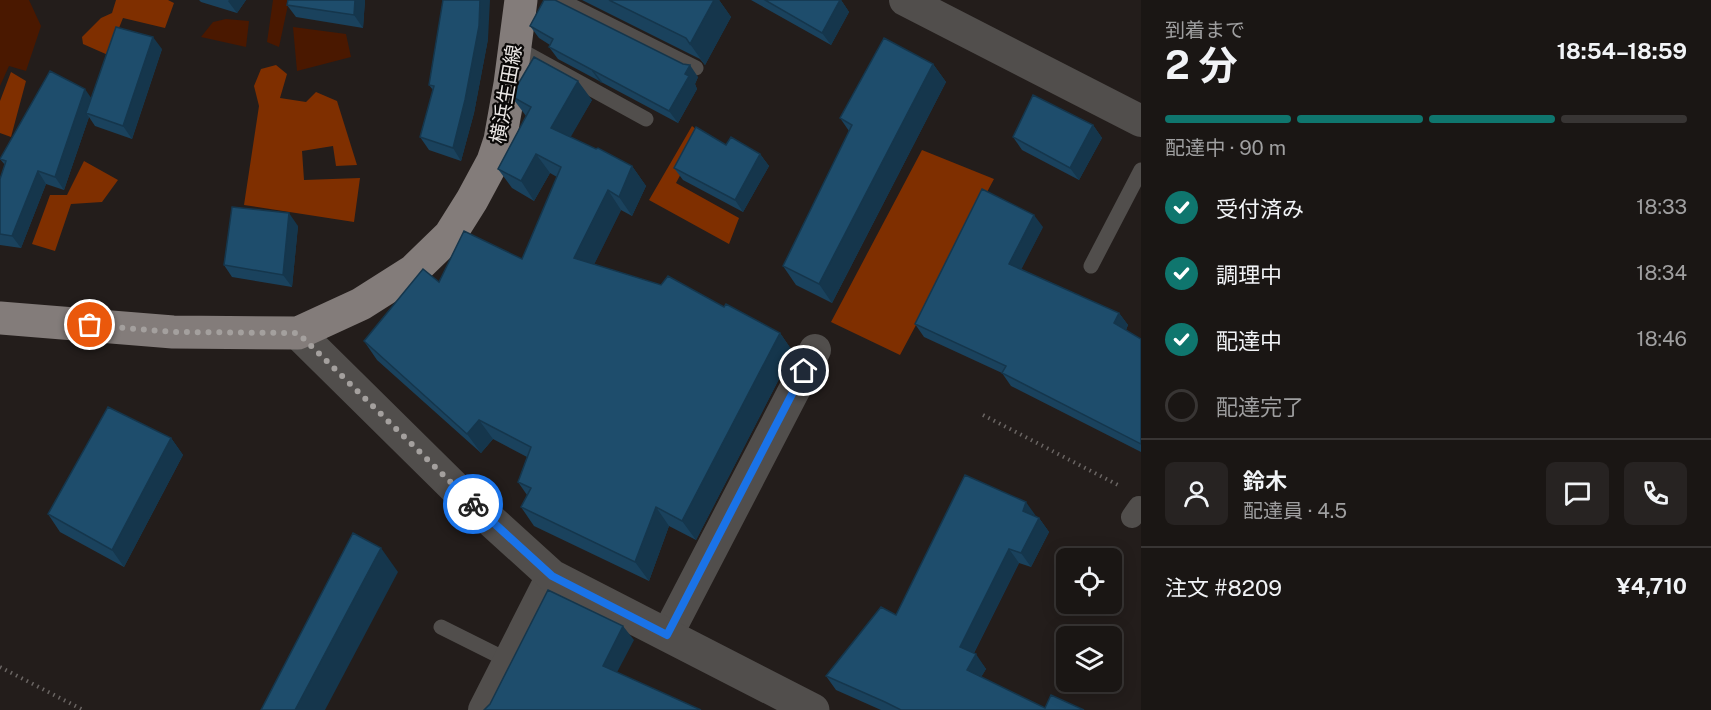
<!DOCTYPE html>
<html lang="ja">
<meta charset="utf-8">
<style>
body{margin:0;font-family:"Public Sans","Noto Sans JP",sans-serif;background:#272322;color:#f1f3f6;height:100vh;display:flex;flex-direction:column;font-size:22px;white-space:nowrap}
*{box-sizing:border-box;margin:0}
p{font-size:20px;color:#9f9fa0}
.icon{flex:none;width:33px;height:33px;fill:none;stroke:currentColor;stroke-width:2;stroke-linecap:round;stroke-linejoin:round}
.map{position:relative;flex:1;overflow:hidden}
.side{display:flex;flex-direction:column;background:#1a1614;width:570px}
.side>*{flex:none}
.fabs{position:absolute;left:1056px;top:548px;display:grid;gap:12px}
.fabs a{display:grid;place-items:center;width:66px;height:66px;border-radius:9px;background:#1a1614;box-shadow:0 3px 15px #0003,0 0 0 2px #383534;font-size:30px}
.pin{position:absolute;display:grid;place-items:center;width:51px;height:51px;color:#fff;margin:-26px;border:3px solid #fff;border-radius:50%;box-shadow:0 2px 6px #0007}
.courier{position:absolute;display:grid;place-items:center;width:60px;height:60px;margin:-30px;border:4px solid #1a73e8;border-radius:50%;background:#fff;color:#222;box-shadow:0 2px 8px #0007}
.head em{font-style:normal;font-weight:700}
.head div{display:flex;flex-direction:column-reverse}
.head{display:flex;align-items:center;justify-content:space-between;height:102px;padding:0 24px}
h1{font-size:39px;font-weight:700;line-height:45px}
.bar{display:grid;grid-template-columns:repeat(4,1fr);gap:9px 6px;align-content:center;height:72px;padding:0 24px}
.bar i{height:8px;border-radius:4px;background:#383534}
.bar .active{background:#0f766e}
.bar p{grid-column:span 4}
.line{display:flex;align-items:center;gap:15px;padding:0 24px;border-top:2px solid #383534}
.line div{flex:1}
.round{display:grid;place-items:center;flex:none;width:63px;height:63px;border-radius:9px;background:#272322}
ol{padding:0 24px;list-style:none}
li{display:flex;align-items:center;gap:18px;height:66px}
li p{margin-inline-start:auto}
li .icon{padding:6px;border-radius:50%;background:#0f766e;color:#fff;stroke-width:4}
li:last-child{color:#9f9fa0}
li i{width:33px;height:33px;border:3px solid #383534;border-radius:50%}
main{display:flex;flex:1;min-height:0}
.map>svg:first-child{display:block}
.green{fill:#4a1800}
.forest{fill:#7f2f00}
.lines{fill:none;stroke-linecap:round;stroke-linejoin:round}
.path{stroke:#6a6563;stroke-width:4;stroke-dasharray:1.5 4.5;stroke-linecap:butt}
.service{stroke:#514e4c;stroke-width:15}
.pedestrian{stroke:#514e4c;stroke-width:22}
.minor{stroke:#514e4c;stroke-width:32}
.tertiary{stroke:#514e4c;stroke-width:33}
.primary{stroke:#837c7a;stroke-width:33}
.wall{fill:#1a425d}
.shaded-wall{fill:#15364c}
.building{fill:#1e4d6c;stroke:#15364c;stroke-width:1.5}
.done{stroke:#a4a09e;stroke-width:6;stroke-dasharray:0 10.8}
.route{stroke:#1a73e8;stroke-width:8}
.labels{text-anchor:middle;stroke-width:4.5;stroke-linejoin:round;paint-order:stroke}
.street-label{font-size:20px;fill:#eae6e4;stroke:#0a0807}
</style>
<main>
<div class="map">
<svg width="1141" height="710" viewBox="0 0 1141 710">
<rect width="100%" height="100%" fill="#231d1b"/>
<path class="green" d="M 0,0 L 29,0 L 41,26 L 26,71 L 9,66 L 0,86 Z
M 273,0 L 289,0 L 279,47 L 267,42 Z
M 226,19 L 249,21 L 246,47 L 201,37 L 213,22 Z
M 293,27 L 346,34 L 351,57 L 297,71 Z"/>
<path class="forest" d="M 116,0 L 168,0 L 174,3 L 165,28 L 123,18 L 108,55 L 83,44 L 82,37 L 101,18 L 112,13 Z
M 276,65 L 287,74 L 280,98 L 306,102 L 316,92 L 337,101 L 357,165 L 336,166 L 333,146 L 302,151 L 304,180 L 360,178 L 354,222 L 244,205 L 259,106 L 254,86 L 261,69 Z
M 11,72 L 26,81 L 11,137 L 0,133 L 0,101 Z
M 692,126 L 702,134 L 676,183 L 739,218 L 729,244 L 649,200 Z
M 922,150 L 994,179 L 900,355 L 831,322 Z
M 84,161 L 118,180 L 102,202 L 71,204 L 55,251 L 32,244 L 50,195 L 67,195 Z"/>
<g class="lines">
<path class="path" d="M 983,415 L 1118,485
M 0,667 L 83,710"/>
<path class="service" d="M 560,0 L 696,68
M 515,47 L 646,119
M 1091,266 L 1141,170
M 441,627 L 509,661"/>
<path class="pedestrian" d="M 1132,517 L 1139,507 L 1141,508"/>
<path class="minor" d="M 905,0 L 1141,121
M 667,635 L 815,350
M 484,710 L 552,576"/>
<path class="tertiary" d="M 298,333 L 455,488 L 552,576 L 813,710"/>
<path class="primary" d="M 0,318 L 173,332 L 298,333 L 361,304 L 413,271 L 450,235 L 472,200 L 493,161 L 500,140 L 510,84 L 521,0"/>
</g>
<path class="wall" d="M 199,0 L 246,0 L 237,13 L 201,2 Z
M 365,0 L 363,28 L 296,17 L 287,5 Z
M 582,0 L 719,0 L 731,17 L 705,65 L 700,59 Z
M 751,0 L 841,0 L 849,12 L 831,45 Z
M 530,26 L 698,77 L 695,84 L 697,89 L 678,123 L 558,59 L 549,47 L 550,45 L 539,38 Z
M 488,39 L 474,113 L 461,161 L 429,150 L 420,137 L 433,90 L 429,85 Z
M 162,49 L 132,139 L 95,126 L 89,117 L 64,190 L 46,184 L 21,248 L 0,245 L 0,179 L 5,165 L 0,159 L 91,98 Z
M 933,64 L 946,82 L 832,303 L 796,285 L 783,266 L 849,131 L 840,118 Z
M 511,96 L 592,100 L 570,137 L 632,166 L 646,186 L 632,216 L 621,210 L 594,264 L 724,307 L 780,333 L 793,352 L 696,540 L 669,526 L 649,581 L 534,526 L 521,507 L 527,495 L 518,482 L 527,457 L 493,439 L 481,453 L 377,360 L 364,341 L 439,282 L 522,259 L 557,177 L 550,173 L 534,201 L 512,188 L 498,169 L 526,116 Z
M 1093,125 L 1102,138 L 1079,180 L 1022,150 L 1013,137 Z
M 726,145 L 760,154 L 769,166 L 743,212 L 683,180 L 674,168 Z
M 298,226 L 292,287 L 232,277 L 224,265 Z
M 1043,227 L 1021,269 L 1119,313 L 1128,325 L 1126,330 L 1141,339 L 1141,452 L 1011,386 L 1002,373 L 924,337 L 915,324 Z
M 171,438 L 183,455 L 124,567 L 60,532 L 48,514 Z
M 1036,516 L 1039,518 L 1049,532 L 1031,567 L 1019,563 L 974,653 L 986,669 L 981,677 L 1045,708 L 1084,710 L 881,710 L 836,690 L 826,676 L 896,615 Z"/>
<path class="shaded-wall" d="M 229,0 L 246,0 L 237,13 L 228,1 Z
M 355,0 L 365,0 L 363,28 L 354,15 Z
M 480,0 L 490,0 L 488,39 L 474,113 L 461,161 L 453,148 Z
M 714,0 L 719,0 L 731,17 L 705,65 L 690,44 Z
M 840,0 L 841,0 L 849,12 L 831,45 L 822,33 Z
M 153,37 L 162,49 L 132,139 L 123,126 Z
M 933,64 L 946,82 L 832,303 L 819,284 Z
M 690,65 L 698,77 L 695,84 L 697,89 L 678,123 L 669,111 L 685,74 Z
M 593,70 L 602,82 L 601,83 L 592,71 Z
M 578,81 L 592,100 L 565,147 L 551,128 Z
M 85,89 L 94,102 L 86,113 L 89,117 L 64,190 L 55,177 Z
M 1093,125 L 1102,138 L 1079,180 L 1070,168 Z
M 536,154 L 550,173 L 534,201 L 521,181 Z
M 760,154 L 769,166 L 743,212 L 735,200 Z
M 632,166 L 646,186 L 632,216 L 619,197 Z
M 38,171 L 46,184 L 21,248 L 12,236 Z
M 608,190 L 621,210 L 588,277 L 574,258 Z
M 289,213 L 298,226 L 292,287 L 283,275 Z
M 1034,215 L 1043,227 L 1018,276 L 1009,264 Z
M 1119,313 L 1128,325 L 1123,336 L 1114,323 Z
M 780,333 L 793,352 L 696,540 L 682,521 Z
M 479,420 L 493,439 L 481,453 L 467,434 Z
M 171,438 L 183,455 L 124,567 L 112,550 Z
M 1026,502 L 1036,516 L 1023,511 Z
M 656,507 L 669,526 L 649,581 L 635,562 Z
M 1039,518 L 1049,532 L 1031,567 L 1021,553 Z
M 381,548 L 398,572 L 325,710 L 295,710 Z
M 1009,549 L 1019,563 L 970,661 L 960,647 Z
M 623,626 L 634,640 L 613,680 L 603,666 Z
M 976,654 L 986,669 L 977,684 L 967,670 Z"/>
<path class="building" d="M 288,0 L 355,0 L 354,15 L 287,5 Z
M 443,0 L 480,0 L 479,26 L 465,100 L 453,148 L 420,137 L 434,86 L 429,85 Z
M 544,0 L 555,0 L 683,64 L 690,65 L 685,74 L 689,76 L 669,111 L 549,47 L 553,39 L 530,26 Z
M 609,0 L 714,0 L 690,44 L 686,38 Z
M 765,0 L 840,0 L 822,33 Z
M 116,27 L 153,37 L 123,126 L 86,113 Z
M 884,38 L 933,64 L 819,284 L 783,266 L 852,125 L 840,118 Z
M 534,57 L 578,81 L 551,128 L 596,149 L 598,148 L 632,166 L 619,197 L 608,190 L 574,258 L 661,285 L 668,276 L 724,307 L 726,304 L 780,333 L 682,521 L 656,507 L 635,562 L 521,507 L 531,488 L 518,482 L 531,447 L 479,420 L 467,434 L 364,341 L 423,269 L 439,282 L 464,231 L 522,259 L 561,167 L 536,154 L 521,181 L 498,169 L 531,107 L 511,96 Z
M 50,71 L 85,89 L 55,177 L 38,171 L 12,236 L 0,234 L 0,179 L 6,161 L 0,159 Z
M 1033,95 L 1093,125 L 1070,168 L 1013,137 Z
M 696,127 L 726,145 L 731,137 L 760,154 L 735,200 L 674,168 Z
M 982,189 L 1034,215 L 1009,264 L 1119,313 L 1114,323 L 1141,339 L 1141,444 L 1002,373 L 1006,366 L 915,324 Z
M 232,207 L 289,213 L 283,275 L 224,265 Z
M 108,407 L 171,438 L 112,550 L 48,514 Z
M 965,475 L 1026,502 L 1023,511 L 1039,518 L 1021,553 L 1009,549 L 960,647 L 976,654 L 967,670 L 1045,708 L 1051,695 L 1084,710 L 901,710 L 885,702 L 826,676 L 881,607 L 896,615 Z
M 353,533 L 381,548 L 295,710 L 261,710 Z
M 548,590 L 623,626 L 603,666 L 701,710 L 484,710 L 490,704 Z"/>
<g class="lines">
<path class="done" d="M 90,325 L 173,332 L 298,333 L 473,504"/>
<path class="route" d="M 473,504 L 552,576 L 667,635 L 804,371"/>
</g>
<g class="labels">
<g class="street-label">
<text transform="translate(506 94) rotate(-80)" y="7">横浜生田線</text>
</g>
</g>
</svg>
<div class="fabs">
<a><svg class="icon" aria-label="locate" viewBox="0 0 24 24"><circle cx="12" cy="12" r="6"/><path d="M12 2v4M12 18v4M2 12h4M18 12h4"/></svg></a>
<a><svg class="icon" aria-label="layers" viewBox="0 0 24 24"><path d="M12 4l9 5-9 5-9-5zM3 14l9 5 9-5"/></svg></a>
</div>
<div class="pin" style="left:90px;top:325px;background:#ea580c"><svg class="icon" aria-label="bag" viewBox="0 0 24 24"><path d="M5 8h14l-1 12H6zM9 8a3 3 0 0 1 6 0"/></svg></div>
<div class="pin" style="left:804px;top:371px;background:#1f2937"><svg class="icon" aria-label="home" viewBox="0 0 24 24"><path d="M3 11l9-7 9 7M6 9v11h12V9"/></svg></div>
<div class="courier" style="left:473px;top:504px"><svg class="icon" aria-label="bike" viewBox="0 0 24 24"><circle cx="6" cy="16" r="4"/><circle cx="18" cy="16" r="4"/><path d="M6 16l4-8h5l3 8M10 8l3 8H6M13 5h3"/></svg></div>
</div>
<section class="side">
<div class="head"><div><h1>2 分</h1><p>到着まで</p></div><em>18:54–18:59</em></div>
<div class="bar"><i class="active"></i><i class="active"></i><i class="active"></i><i></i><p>配達中 · 90 m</p></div>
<ol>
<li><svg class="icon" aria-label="check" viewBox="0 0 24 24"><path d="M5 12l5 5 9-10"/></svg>受付済み<p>18:33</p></li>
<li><svg class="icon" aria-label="check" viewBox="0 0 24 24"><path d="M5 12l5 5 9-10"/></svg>調理中<p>18:34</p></li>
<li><svg class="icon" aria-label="check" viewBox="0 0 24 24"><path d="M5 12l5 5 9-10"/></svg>配達中<p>18:46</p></li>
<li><i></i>配達完了</li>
</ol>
<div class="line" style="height:108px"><a class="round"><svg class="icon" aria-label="person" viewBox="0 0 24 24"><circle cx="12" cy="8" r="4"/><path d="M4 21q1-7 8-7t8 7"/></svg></a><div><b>鈴木</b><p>配達員 · 4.5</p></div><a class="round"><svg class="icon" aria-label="chat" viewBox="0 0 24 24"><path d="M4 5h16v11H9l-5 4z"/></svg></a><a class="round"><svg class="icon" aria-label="phone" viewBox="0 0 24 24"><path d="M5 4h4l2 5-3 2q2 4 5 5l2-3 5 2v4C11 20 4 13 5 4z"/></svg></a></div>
<div class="line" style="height:78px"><div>注文 #8209</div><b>¥4,710</b></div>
</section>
</main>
